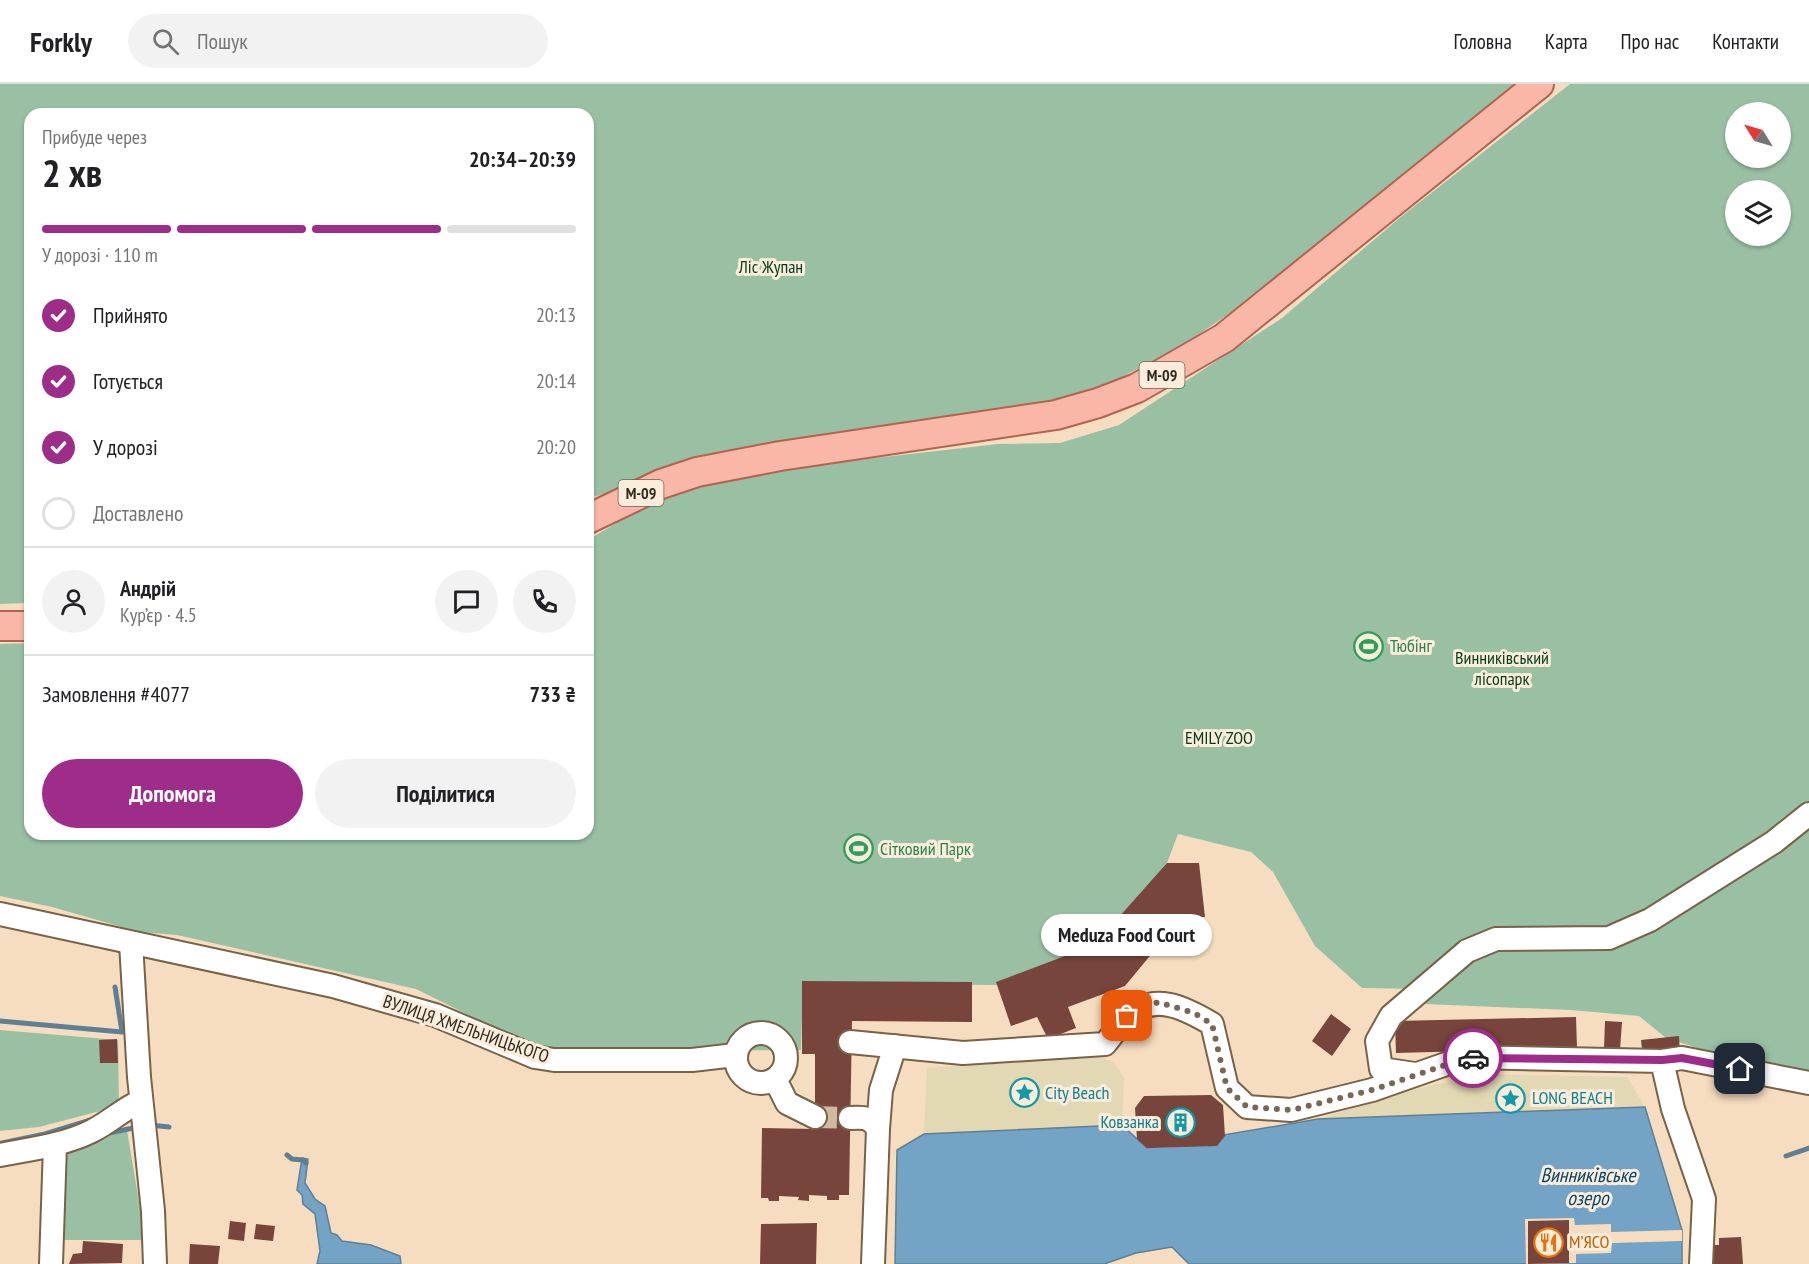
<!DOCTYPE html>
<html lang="uk">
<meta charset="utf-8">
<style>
body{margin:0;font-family:"PT Sans Narrow",sans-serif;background:#f2f2f2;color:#202124;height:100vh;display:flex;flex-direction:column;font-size:22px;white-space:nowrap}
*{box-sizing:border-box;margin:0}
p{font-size:20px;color:#757577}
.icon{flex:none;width:33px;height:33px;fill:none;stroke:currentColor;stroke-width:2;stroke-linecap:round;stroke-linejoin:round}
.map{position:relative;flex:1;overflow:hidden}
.sheet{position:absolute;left:24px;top:24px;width:570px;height:732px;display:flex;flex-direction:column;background:#fff;border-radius:18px;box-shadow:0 2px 4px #0004}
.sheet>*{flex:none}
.needle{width:39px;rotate:307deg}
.tools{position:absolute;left:1725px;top:18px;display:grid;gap:12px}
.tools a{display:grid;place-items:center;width:66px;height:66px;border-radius:50%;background:#fff;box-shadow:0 2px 4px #0004;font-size:30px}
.pin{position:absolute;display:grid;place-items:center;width:51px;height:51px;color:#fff;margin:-26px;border-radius:12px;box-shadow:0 3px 9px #0006}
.courier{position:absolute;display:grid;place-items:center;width:60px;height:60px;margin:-30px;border:4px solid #9e2c89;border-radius:50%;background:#fff;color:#222;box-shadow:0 2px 8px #0007}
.bubble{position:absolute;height:42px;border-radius:21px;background:#fff;box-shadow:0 2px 4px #0004;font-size:20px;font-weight:700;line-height:42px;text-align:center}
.summary em{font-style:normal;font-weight:700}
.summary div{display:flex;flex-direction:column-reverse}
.summary{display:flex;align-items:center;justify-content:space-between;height:102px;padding:0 18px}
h1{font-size:39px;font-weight:700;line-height:45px}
.bar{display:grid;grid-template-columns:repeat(4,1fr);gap:9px 6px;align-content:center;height:72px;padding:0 18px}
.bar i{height:8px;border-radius:4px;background:#e0e0e0}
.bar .selected{background:#9e2c89}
.bar p{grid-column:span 4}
.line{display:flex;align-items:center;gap:15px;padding:0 18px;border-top:2px solid #e0e0e0}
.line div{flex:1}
.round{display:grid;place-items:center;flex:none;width:63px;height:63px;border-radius:32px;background:#f2f2f2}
ol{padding:0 18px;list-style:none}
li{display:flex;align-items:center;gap:18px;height:66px}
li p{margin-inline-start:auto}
li .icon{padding:6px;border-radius:50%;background:#9e2c89;color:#fff;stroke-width:4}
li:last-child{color:#757577}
li i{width:33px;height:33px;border:3px solid #e0e0e0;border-radius:50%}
.action{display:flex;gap:12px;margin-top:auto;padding:12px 18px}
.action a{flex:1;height:69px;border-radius:36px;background:#9e2c89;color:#fff;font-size:24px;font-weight:700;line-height:69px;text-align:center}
.action a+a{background:#f2f2f2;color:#202124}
header{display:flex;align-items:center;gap:36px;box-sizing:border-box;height:84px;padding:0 30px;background:#fff;border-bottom:2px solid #e0e0e0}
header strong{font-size:28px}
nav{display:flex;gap:33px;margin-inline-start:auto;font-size:21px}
.search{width:420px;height:54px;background:#f2f2f2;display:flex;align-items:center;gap:15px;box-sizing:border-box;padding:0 21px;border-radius:33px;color:#757577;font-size:22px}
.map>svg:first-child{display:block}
.green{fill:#9ac0a4;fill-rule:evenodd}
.sand{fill:#e2d8b3}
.water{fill:#73a4c5;stroke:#5f7f93;stroke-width:1.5}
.pier{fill:#f6ddc0}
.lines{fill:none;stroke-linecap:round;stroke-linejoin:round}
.stream{stroke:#5f7f93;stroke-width:5}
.building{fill:#77453b}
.minor-tunnel{stroke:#cfb99f;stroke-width:22;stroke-dasharray:22 11;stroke-linecap:butt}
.minor-casing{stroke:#786248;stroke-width:26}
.major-casing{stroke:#b16450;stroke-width:32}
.minor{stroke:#fff;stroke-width:22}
.major{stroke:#fab6a6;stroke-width:28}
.done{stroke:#766756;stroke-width:6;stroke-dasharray:0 10.8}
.route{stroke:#9e2c89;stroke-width:8}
.labels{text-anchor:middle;stroke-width:6;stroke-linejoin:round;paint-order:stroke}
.shield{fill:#fbecdb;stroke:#6e6356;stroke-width:1.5}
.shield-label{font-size:16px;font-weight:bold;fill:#31281d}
.park-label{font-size:18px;fill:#013e1e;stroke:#fbecdb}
.leisure-label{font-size:18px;fill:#27864d;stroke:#fbecdb;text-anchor:start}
.street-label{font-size:18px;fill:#31281d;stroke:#fbecdb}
.culture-label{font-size:18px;fill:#0d838f;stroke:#fbecdb;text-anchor:start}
.food-label{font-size:18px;fill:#c56008;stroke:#fbecdb;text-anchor:start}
.water-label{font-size:20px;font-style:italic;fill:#064667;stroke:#fbecdb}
</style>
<header>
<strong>Forkly</strong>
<div class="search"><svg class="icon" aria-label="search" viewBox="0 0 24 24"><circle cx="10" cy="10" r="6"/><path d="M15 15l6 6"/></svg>Пошук</div>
<nav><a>Головна</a><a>Карта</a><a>Про нас</a><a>Контакти</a></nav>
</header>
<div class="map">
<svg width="1809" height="1180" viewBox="0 0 1809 1180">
<rect width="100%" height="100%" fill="#f6ddc0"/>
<path class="green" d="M 0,0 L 1519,0 L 1262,207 L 1179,264 L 1116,296 L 1057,317 L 834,356 L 588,414 L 588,30 L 30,30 L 30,519 L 0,520 Z
M 1570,0 L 1809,0 L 1809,994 L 1784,991 L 1666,954 L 1639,932 L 1571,926 L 1425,920 L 1424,905 L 1362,904 L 1315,862 L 1273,788 L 1251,768 L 1178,750 L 1167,779 L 1156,792 L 1094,861 L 1076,871 L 996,901 L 803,900 L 801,966 L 541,967 L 416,905 L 177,851 L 139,848 L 52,823 L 0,812 L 0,560 L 30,559 L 30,750 L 588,750 L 588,456 L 671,406 L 822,380 L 998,360 L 1060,359 L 1119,341 L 1282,234 L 1402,132 ZM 1736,28 L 1780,28 L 1780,74 L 1736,74 ZM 1736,106 L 1780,106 L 1780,152 L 1736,152 Z
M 0,946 L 118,956 L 119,1022 L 39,1043 L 0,1047 Z
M 127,1046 L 142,1136 L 141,1156 L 58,1156 L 61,1064 Z"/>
<path class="sand" d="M 1098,973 L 1114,978 L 1124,994 L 1122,1041 L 924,1050 L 927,984 Z
M 1486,990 L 1627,993 L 1645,1023 L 1318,1035 L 1410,1006 Z"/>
<path class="water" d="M 1645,1023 L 1682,1146 L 1682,1180 L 1189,1180 L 1172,1163 L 1136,1169 L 1104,1180 L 895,1180 L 897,1066 L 924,1050 L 1122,1041 L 1147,1064 L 1318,1035 Z
M 302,1074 L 308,1075 L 305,1099 L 315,1115 L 325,1122 L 331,1149 L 337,1151 L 342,1157 L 371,1161 L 400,1172 L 401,1180 L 317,1180 L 320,1167 L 315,1130 L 303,1120 L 302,1111 L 297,1106 Z"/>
<path class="pier" d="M 1574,1134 L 1575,1141 L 1611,1140 L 1611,1148 L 1682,1146 L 1682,1157 L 1612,1159 L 1611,1169 L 1576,1170 L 1576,1179 L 1526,1180 L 1525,1135 Z"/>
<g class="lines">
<path class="stream" d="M 0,937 L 122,948 L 115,903
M 150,1041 L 169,1043
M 109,1049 L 138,1043
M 2,1059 L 45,1050 L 94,1035
M 287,1071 L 292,1075 L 303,1076 L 306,1079
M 1786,1072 L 1809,1064"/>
</g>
<path class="building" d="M 1167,779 L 1199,779 L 1205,833 L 1182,833 L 1125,902 L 1068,923 L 1076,944 L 1048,955 L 1037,933 L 1011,942 L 996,898 L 1094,861 Z
M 802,897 L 972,898 L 972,938 L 852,937 L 849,1111 L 839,1111 L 839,1116 L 827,1116 L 827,1112 L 809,1111 L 809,1117 L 798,1116 L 799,1113 L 779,1112 L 779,1117 L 769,1117 L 768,1114 L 761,1114 L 762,1044 L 815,1045 L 815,970 L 802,970 Z
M 1331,930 L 1351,945 L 1332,972 L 1312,957 Z
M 1576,933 L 1577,964 L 1396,969 L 1395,937 Z
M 1605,937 L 1622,938 L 1620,966 L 1604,965 Z
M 1679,952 L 1680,970 L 1643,974 L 1641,956 Z
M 117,955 L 118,979 L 100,979 L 99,956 Z
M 1211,1011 L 1223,1021 L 1225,1052 L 1217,1062 L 1147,1064 L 1137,1055 L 1135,1024 L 1144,1012 Z
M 1569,1136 L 1569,1179 L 1528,1180 L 1528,1137 Z
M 230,1137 L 246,1139 L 244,1157 L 228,1155 Z
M 817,1139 L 816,1180 L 760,1180 L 761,1140 Z
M 256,1140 L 275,1142 L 273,1157 L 254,1155 Z
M 1741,1153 L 1743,1180 L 1705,1180 L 1704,1161 L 1719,1161 L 1719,1154 Z
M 83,1157 L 123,1160 L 122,1179 L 69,1180 L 73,1170 L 82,1169 Z
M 190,1160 L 220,1162 L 218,1180 L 189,1180 Z"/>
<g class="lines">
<path class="minor-tunnel" d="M 815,1033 L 850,1034"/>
<defs>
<path id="minor" d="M 0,830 L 333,902 L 435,931 L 535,973 L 554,976 L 692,976 L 735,971
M 131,859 L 139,993 L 153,1127 L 155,1180
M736 974a25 25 0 1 1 50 0a25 25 0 1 1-50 0Z
M 850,958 L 963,969 L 1105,960 C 1112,952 1118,942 1126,934 C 1153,907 1185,924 1212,940 L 1227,1004 L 1247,1023 L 1291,1026 L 1372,1006 L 1466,973 L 1662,977 L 1673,1025 L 1704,1115 L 1701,1180
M 1662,977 L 1682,974 L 1809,999
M 1415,990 L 1381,985 L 1377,957 L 1391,932 L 1467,867 L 1496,855 L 1609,854 L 1650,836 L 1774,758 L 1809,730
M 775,995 L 787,1019 L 815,1033
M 850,1034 C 864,1033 870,1033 878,1045 L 873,1180
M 878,1045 L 881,1006 L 895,962
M 0,1071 C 31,1065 64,1061 92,1047 C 110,1038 123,1025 141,1017
M 51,1180 L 55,1061"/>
<path id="major" d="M 588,435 L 661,400 L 697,388 L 780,372 L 1056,331 L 1098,319 L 1137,304 L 1224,254 L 1539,0
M 0,542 L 30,542"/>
</defs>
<use href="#minor" class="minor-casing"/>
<use href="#major" class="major-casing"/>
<use href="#minor" class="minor"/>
<use href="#major" class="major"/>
</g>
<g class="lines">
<path class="done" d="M 1127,932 L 1158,918 L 1194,929 L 1212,940 L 1227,1004 L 1247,1023 L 1292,1026 L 1372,1006 L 1466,974 L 1473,974"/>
<path class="route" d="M 1473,974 L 1662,976 L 1682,974 L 1740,985"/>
</g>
<defs>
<symbol id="stadium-ring" viewBox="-11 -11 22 22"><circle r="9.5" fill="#fbecdb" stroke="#2e9e5b" stroke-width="1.5"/><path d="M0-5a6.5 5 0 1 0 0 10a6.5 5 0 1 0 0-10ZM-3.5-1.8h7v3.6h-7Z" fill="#2e9e5b"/></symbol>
<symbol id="sight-ring" viewBox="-11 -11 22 22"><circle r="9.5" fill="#fbecdb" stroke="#0f9aa8" stroke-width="1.5"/><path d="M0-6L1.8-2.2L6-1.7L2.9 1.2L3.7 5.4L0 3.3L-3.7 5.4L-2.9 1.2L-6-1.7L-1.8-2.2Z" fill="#0f9aa8"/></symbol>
<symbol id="building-ring" viewBox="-11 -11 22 22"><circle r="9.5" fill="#fbecdb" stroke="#0f9aa8" stroke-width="1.5"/><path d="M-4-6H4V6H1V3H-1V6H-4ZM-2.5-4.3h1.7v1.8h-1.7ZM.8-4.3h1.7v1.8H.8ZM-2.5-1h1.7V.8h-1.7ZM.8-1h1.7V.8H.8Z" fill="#0f9aa8"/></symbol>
<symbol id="restaurant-ring" viewBox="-11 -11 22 22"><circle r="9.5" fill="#fbecdb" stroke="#e8710a" stroke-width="1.5"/><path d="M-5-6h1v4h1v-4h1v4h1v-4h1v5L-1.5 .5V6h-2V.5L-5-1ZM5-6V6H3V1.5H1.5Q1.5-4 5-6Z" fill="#e8710a"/></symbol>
</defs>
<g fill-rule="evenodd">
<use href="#stadium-ring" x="1352" y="546" width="33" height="33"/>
<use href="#stadium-ring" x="842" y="748" width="33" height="33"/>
<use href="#sight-ring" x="1008" y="992" width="33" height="33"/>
<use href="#sight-ring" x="1494" y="998" width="33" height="33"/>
<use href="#building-ring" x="1164" y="1022" width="33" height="33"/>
<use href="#restaurant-ring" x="1532" y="1142" width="33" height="33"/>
</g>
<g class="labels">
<g class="shield">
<rect x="1139.5" y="278" width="45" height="26" rx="4.5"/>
<rect x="618.5" y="396" width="45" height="26" rx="4.5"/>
</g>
<g class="shield-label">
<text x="1162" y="297">М-09</text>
<text x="641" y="415">М-09</text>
</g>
<g class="park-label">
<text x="771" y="189">Ліс Жупан</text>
<text x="1502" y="580">Винниківський<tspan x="1502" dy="21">лісопарк</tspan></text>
<text x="1219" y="660">EMILY ZOO</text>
</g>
<g class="leisure-label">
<text x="1390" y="568">Тюбінг</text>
<text x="880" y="771">Сітковий Парк</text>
</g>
<g class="street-label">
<text transform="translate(466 945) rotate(19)" y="6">ВУЛИЦЯ ХМЕЛЬНИЦЬКОГО</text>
</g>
<g class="culture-label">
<text x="1045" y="1015">City Beach</text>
<text x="1532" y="1020">LONG BEACH</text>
<text x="1159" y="1044" text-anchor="end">Ковзанка</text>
</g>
<g class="food-label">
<text x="1569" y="1164">М’ЯСО</text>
</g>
<g class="water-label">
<text x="1588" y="1098">Винниківське<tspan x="1588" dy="23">озеро</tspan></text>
</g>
</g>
</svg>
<div class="tools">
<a><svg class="needle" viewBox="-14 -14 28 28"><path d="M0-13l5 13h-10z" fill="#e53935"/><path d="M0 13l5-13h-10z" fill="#757577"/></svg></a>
<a><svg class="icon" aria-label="layers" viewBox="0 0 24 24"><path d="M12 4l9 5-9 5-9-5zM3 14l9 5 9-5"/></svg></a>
</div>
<div class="pin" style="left:1127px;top:932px;background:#ea580c"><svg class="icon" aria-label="bag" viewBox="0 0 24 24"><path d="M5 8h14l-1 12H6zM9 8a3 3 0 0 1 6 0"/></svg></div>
<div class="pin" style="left:1740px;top:985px;background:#1f2937"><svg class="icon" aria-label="home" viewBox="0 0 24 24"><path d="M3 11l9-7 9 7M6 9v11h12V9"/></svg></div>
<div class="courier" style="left:1473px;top:974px"><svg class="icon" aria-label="car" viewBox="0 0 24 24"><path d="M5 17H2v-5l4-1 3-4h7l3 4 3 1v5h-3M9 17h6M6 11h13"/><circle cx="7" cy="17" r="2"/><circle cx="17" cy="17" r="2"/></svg></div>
<div class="bubble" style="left:1041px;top:830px;width:171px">Meduza Food Court</div>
<section class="sheet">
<div class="summary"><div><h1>2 хв</h1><p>Прибуде через</p></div><em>20:34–20:39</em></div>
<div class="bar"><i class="selected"></i><i class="selected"></i><i class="selected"></i><i></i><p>У дорозі · 110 m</p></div>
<ol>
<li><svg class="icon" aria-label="check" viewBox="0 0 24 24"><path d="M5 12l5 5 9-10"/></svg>Прийнято<p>20:13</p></li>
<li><svg class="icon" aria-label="check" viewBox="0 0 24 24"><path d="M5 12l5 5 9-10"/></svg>Готується<p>20:14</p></li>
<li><svg class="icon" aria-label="check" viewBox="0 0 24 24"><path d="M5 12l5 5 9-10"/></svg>У дорозі<p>20:20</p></li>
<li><i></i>Доставлено</li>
</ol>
<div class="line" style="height:108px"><a class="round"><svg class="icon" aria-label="person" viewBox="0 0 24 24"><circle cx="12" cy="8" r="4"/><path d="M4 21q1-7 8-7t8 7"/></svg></a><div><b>Андрій</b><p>Кур’єр · 4.5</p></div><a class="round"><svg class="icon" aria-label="chat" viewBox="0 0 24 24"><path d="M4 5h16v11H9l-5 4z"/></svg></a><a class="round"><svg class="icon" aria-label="phone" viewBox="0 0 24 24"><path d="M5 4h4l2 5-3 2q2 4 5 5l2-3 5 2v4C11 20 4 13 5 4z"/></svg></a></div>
<div class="line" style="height:78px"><div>Замовлення #4077</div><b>733 ₴</b></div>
<div class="action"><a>Допомога</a><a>Поділитися</a></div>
</section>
</div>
